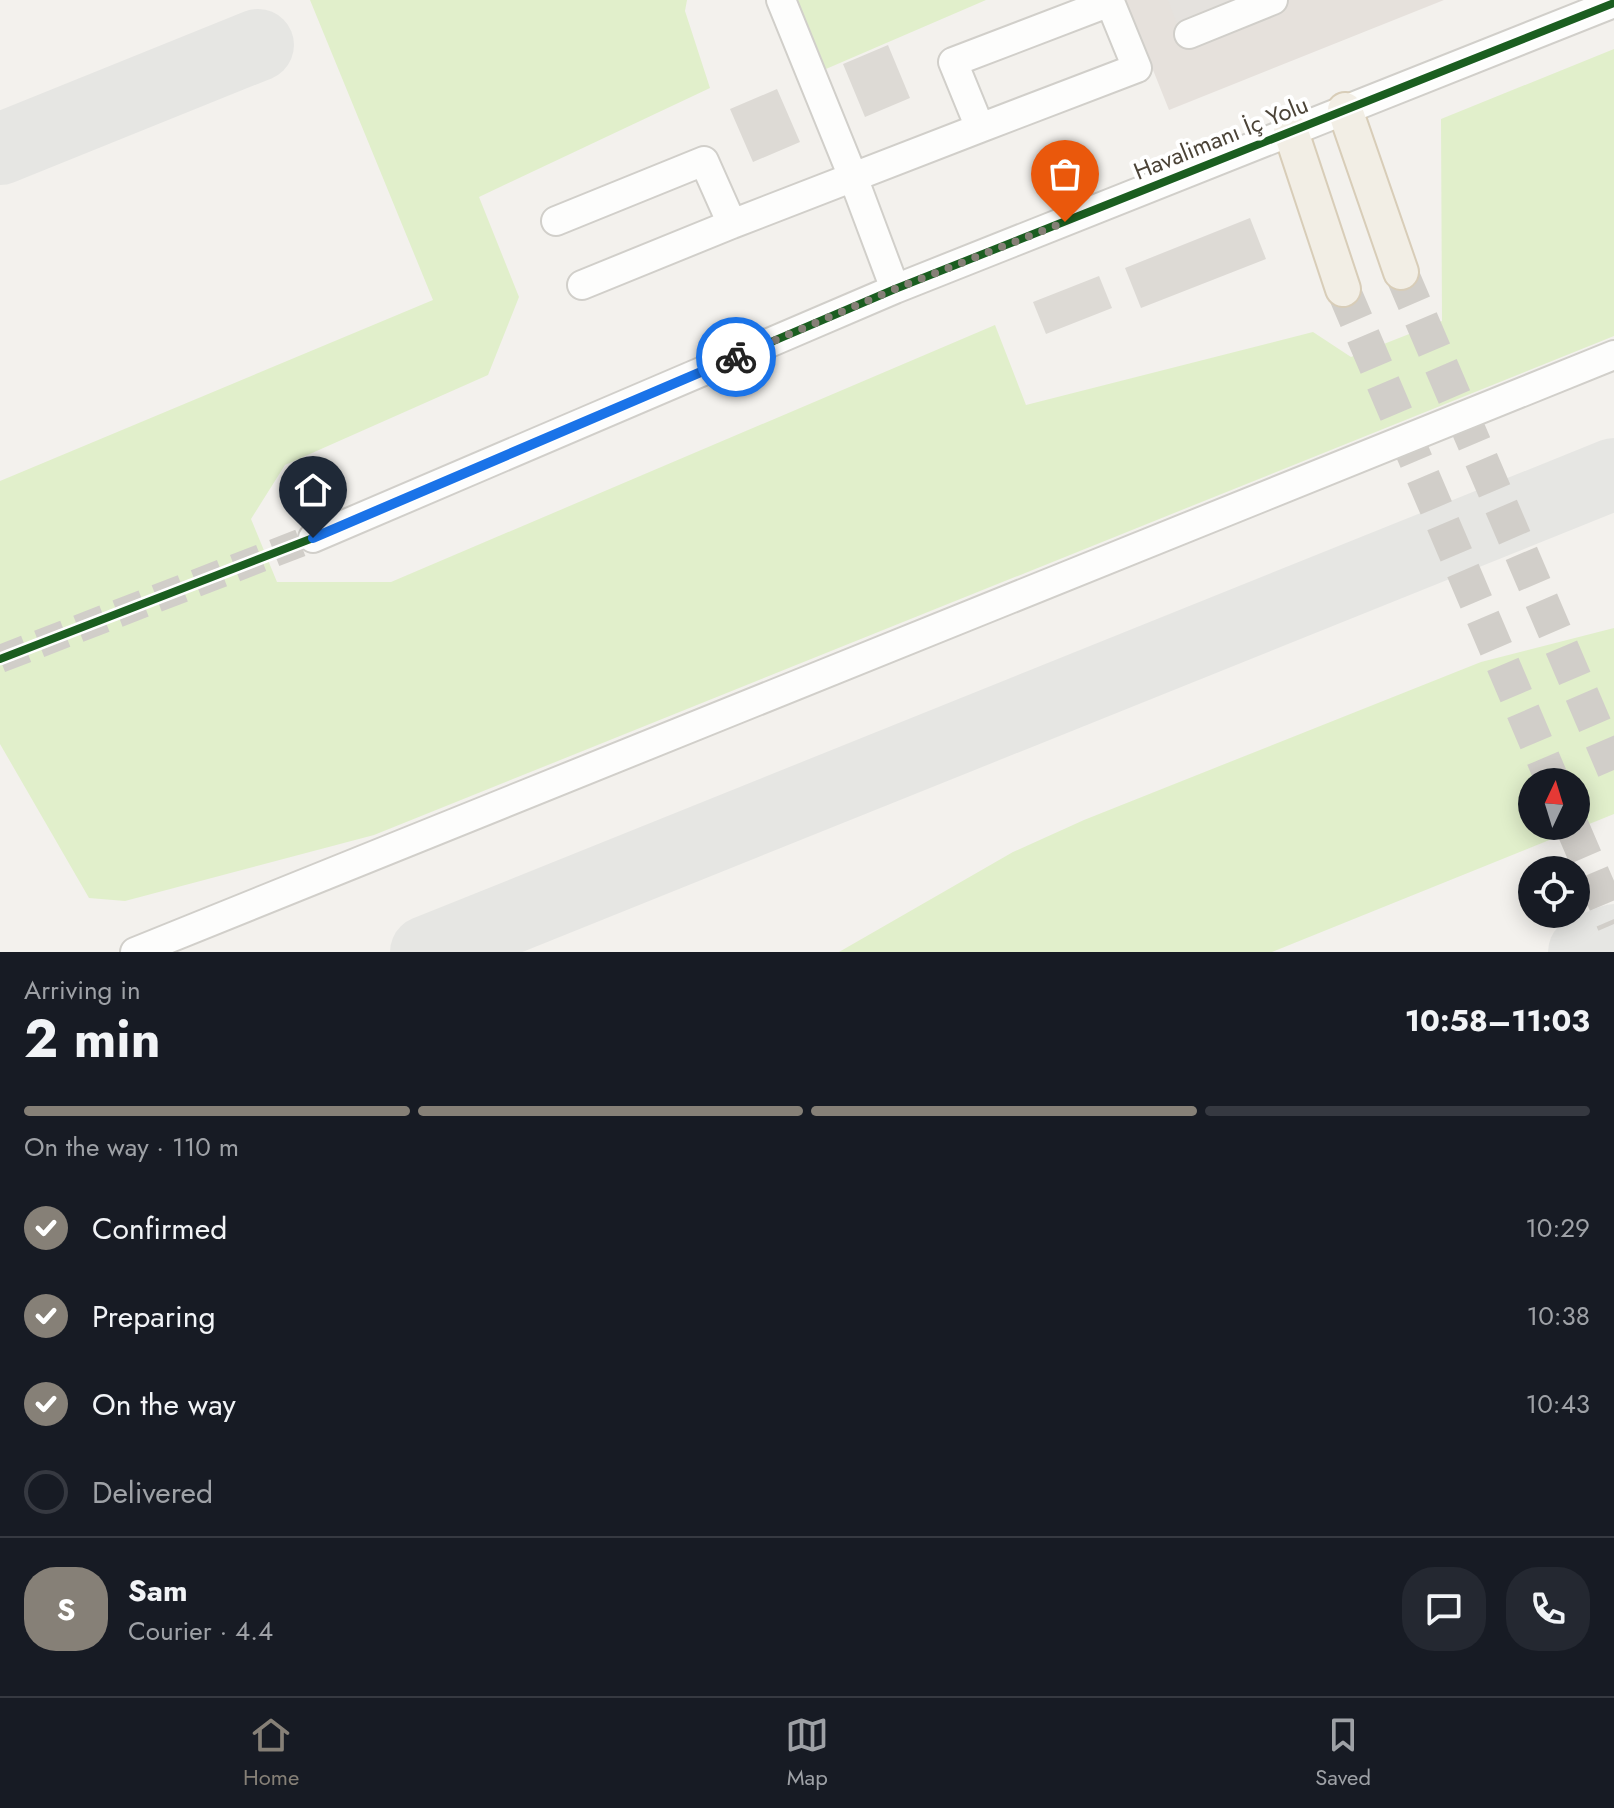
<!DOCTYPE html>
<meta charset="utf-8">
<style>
body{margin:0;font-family:Jost,sans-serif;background:#242831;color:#f1f3f6;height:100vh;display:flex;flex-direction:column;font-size:30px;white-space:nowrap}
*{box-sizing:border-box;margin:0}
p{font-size:26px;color:#9ea1a6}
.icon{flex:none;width:44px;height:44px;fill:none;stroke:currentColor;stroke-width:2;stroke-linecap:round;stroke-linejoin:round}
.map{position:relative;height:952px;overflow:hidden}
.drawer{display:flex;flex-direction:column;background:#171b24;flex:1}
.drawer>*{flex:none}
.needle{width:52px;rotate:4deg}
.controls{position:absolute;left:1518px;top:768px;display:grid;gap:16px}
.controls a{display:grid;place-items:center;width:72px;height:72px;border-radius:50%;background:#171b24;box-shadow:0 4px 20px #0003;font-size:40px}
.pin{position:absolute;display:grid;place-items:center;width:68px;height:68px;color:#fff;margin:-82px -34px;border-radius:50% 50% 50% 0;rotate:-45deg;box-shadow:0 0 8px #0007}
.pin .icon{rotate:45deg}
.courier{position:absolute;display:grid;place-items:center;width:80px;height:80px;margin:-40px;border:6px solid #1a73e8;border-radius:50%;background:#fff;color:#222;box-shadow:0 2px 10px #0007}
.headline em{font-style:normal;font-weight:700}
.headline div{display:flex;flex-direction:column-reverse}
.headline{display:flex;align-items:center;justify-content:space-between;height:136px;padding:0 24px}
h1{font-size:52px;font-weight:700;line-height:60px}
.bar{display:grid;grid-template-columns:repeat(4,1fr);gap:12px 8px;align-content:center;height:96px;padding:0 24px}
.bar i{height:10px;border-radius:6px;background:#363941}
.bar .active{background:#868077}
.bar p{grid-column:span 4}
.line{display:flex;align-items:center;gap:20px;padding:0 24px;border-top:2px solid #363941}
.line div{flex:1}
.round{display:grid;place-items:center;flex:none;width:84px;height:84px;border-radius:32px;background:#242831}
ol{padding:0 24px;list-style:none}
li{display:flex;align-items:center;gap:24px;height:88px}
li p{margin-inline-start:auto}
li .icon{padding:8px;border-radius:50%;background:#868077;color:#fff;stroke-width:4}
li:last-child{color:#9ea1a6}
li i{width:44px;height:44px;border:4px solid #363941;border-radius:50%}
.tab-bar{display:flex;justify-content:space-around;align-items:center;height:112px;border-top:2px solid #363941;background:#171b24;font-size:22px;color:#9ea1a6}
.tab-bar a{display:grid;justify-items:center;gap:4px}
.tab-bar .active{color:#868077}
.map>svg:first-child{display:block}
.industrial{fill:#e6e1dc}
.green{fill:#e1efcb;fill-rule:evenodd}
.parking{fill:#e5e2de}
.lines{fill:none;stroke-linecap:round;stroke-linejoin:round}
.taxiway{stroke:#e6e6e3;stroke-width:72}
.building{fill:#dddad5}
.minor-tunnel{stroke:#d1cec9;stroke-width:28;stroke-dasharray:28 14;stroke-linecap:butt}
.major-tunnel{stroke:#d1cec9;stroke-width:34;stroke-dasharray:34 17;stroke-linecap:butt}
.minor-casing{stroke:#d1cfca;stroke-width:32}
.major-casing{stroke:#d8cdb8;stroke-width:38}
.minor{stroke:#fdfdfc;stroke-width:28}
.major{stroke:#f2eee5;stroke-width:34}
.cycleway-casing{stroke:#fff;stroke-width:13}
.cycleway{stroke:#1b5e20;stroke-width:8}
.done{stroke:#868077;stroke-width:8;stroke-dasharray:0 14.4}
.route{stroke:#1a73e8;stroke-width:10}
.labels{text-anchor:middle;stroke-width:8;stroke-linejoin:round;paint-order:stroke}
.street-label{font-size:24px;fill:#4b4337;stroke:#fff}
</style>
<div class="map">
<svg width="1614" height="952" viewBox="0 0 1614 952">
<rect width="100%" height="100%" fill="#f3f1ed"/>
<path class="industrial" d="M 1125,0 L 1444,0 L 1169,110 Z"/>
<path class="green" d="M 310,0 L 687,0 L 685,11 L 710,88 L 479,197 L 519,297 L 488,375 L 285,465 L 251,519 L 277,582 L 391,582 L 995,325 L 1026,405 L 1313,332 L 1351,357 L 1442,321 L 1441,119 L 1614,49 L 1614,336 L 374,835 L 125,901 L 89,898 L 0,744 L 0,481 L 433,300 Z
M 781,0 L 986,0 L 812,75 Z
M 1614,628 L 1614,814 L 1272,952 L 839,952 L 1013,852 L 1084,820 L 1481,662 ZM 1576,782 L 1576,826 L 1532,826 L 1532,782 Z"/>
<path class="parking" d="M 1168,0 L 1235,0 L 1177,24 Z"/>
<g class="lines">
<path class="taxiway" d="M 0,149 L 258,45
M 426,952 L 1614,474
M 1584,952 L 1614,940"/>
</g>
<path class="building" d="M 888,45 L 910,98 L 865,117 L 843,64 Z
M 777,89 L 800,142 L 753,162 L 730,109 Z
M 1250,218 L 1266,259 L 1141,308 L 1125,268 Z
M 1099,276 L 1112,308 L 1046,334 L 1033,302 Z"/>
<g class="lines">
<path class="minor-tunnel" d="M 0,659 L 313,538"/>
<path class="major-tunnel" d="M 1401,272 L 1614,770
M 1343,289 L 1553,782
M 1572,826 L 1614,924"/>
<defs>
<path id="minor" d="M 781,0 L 853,177 L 895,289
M 1189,34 L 1273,0
M 556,221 L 704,161 L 732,224 L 582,285
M 732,224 L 980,128 L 953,62 L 1110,2 L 1137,68 L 980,128
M 313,538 L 895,289 L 1614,3
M 135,952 L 1614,355"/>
<path id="major" d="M 1345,110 L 1401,272
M 1291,132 L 1343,289"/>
</defs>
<use href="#minor" class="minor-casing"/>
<use href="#major" class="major-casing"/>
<use href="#minor" class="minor"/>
<use href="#major" class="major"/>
<defs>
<path id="cycleway" d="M 0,659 L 313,538 L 895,289 L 1614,3"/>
</defs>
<use href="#cycleway" class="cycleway-casing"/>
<use href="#cycleway" class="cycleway"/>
</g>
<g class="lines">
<path class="done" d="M 736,357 L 895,289 L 1065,222"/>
<path class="route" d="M 313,538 L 736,357"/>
</g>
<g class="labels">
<g class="street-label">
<text transform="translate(1221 138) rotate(-22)" y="8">Havalimanı İç Yolu</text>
</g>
</g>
</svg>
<div class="controls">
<a><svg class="needle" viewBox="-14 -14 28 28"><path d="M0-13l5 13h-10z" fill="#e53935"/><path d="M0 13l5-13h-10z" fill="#9ea1a6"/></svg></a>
<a><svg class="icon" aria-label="locate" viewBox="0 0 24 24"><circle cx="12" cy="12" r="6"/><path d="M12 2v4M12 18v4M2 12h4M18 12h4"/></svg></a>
</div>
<div class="pin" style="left:1065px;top:222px;background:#ea580c"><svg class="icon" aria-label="bag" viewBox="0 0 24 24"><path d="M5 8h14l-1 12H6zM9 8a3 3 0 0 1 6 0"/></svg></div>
<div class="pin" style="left:313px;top:538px;background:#1f2937"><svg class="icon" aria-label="home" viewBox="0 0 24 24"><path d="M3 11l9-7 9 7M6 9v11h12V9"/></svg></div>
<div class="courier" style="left:736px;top:357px"><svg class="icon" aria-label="bike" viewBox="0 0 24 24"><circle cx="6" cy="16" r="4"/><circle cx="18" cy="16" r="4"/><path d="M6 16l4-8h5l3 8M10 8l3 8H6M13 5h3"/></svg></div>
</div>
<section class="drawer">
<div class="headline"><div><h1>2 min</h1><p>Arriving in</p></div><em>10:58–11:03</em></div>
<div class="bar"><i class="active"></i><i class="active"></i><i class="active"></i><i></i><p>On the way · 110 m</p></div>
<ol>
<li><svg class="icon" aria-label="check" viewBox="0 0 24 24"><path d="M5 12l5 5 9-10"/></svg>Confirmed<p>10:29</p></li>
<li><svg class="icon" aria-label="check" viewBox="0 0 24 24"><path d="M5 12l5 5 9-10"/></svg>Preparing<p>10:38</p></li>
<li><svg class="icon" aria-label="check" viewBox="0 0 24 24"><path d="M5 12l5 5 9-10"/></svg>On the way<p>10:43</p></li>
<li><i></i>Delivered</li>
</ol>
<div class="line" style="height:144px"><b class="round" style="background:#868077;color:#fff">S</b><div><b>Sam</b><p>Courier · 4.4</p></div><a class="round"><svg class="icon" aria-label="chat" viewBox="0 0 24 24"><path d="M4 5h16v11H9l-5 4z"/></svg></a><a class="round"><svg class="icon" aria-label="phone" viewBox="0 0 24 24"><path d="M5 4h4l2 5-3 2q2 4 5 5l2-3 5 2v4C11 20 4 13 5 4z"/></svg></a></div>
</section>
<nav class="tab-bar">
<a class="active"><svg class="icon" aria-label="home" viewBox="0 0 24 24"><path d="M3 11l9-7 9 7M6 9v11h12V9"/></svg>Home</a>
<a><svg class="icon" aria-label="map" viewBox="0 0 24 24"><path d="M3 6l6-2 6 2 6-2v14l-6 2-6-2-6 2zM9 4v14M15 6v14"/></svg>Map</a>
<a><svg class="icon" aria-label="saved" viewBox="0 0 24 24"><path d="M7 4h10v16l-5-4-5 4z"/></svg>Saved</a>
</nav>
